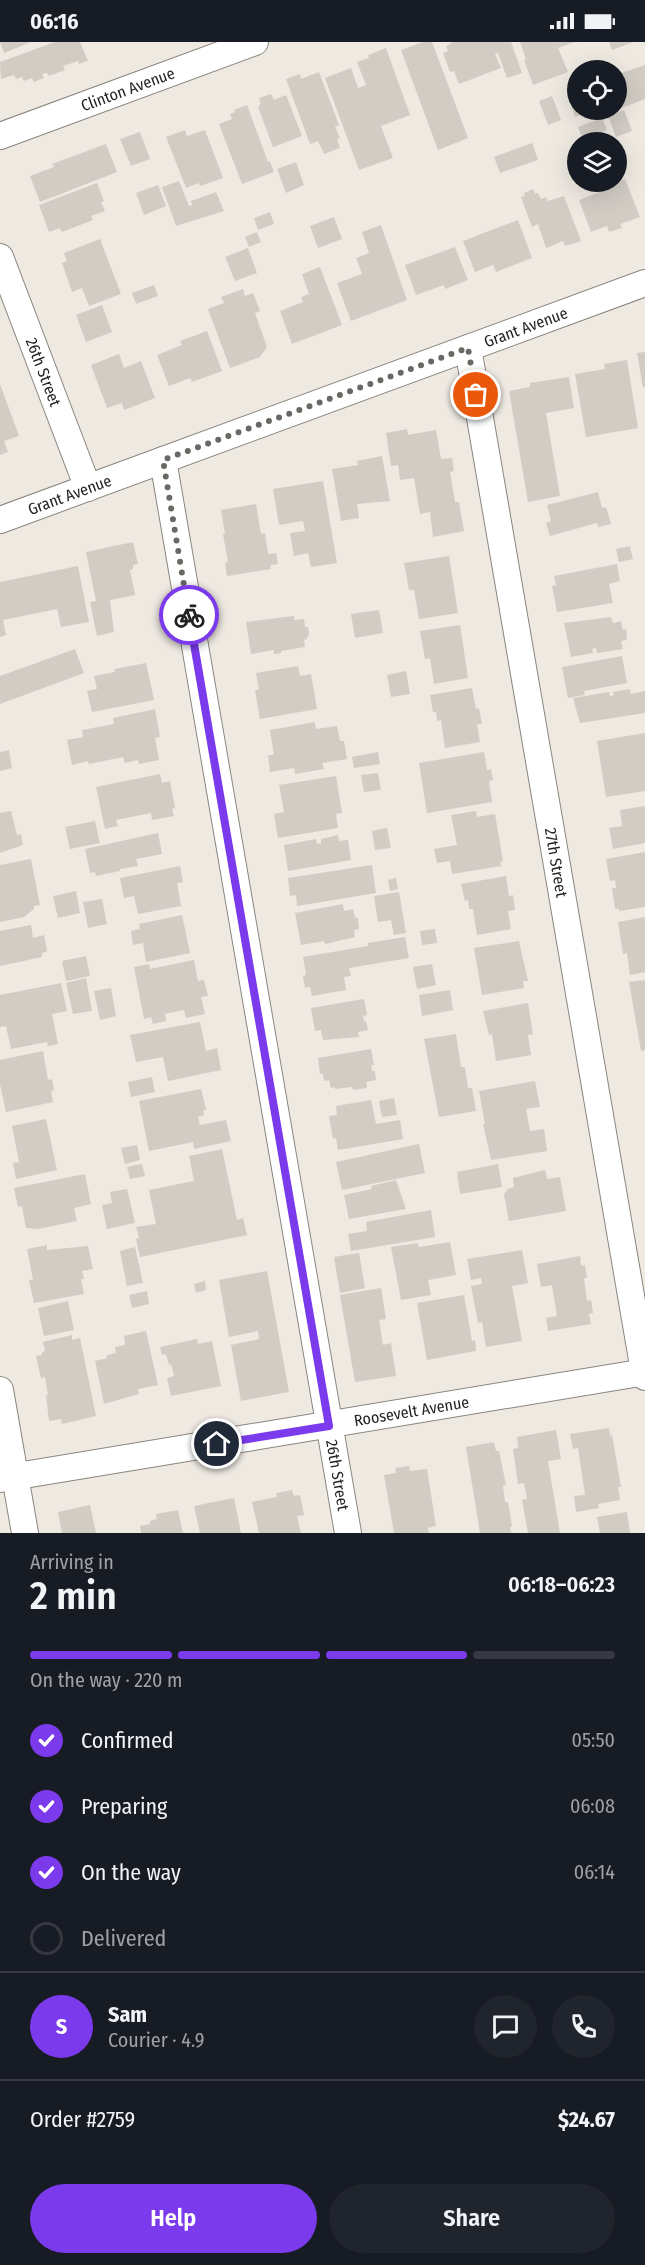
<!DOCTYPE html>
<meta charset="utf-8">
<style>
body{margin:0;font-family:"Fira Sans Condensed",sans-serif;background:#20242c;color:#f1f3f6;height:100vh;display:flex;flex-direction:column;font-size:22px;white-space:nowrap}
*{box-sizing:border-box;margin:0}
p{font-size:20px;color:#9ea1a6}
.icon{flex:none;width:33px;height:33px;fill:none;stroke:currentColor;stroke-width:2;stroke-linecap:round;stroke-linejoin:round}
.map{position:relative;height:1491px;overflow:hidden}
.panel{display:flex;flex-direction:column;background:#171b24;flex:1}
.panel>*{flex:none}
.fabs{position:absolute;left:567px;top:18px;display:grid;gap:12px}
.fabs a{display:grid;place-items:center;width:60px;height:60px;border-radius:50%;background:#171b24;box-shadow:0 6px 24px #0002;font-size:30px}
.pin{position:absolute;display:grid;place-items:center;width:51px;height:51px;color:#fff;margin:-26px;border:3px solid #fff;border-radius:50%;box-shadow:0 2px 6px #0007}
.courier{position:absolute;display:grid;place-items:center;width:60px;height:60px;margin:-30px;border:4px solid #7c3aed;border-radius:50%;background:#fff;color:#222;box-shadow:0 2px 8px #0007}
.summary em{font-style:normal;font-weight:600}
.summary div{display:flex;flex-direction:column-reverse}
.summary{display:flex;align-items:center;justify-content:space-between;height:102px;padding:0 30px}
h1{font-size:39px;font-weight:600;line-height:45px}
.bar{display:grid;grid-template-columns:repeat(4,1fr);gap:9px 6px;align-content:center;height:72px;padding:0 30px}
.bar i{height:8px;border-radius:4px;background:#363941}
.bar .on{background:#7c3aed}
.bar p{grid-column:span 4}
.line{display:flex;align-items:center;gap:15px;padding:0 30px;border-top:2px solid #363941}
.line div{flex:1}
.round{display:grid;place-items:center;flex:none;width:63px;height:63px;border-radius:32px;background:#20242c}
ol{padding:0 30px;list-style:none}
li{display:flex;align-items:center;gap:18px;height:66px}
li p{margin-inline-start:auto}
li .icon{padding:6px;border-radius:50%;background:#7c3aed;color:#fff;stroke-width:4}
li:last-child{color:#9ea1a6}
li i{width:33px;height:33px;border:3px solid #363941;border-radius:50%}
.button{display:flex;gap:12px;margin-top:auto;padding:12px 30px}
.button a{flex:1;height:69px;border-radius:36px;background:#7c3aed;color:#fff;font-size:24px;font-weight:600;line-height:69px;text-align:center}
.button a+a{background:#20242c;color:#f1f3f6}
.status{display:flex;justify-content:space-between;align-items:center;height:42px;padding:0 30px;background:#171b24;direction:ltr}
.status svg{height:16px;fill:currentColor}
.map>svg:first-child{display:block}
.building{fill:#d1ccc4}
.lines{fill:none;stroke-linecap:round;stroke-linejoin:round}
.street-casing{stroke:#8a857e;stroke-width:28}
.street{stroke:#fff;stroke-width:26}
.done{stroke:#6b6864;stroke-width:6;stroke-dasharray:0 10.8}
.route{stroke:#7c3aed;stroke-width:8}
.labels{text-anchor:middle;stroke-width:5;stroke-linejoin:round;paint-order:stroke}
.street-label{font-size:16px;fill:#252320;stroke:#eee9e1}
</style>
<div class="status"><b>06:16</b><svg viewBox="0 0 49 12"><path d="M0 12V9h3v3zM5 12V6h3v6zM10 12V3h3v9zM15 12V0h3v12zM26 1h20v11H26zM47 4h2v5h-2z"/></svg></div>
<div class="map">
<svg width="645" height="1491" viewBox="0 0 645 1491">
<rect width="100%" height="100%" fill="#eee9e1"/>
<path class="building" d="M 0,0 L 31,0 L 4,11 Z
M 55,0 L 80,0 L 88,19 L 79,22 L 78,19 L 63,24 L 65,28 L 49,34 L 47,31 L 42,32 L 44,36 L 34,40 L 32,36 L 24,39 L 22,35 L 16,37 L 14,33 L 1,37 L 0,20 Z
M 423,0 L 432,0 L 468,96 L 438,108 L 401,8 Z
M 453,0 L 511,0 L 522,31 L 507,36 L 498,11 L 495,12 L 501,26 L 459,42 L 454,29 L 450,30 L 443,11 L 448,9 L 446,4 Z
M 520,0 L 574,0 L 558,6 L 568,30 L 533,43 L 524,18 L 526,17 Z
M 609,0 L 634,0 L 612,8 Z
M 386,6 L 410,73 L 381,84 L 393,116 L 359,128 L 325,36 L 351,26 L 358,46 L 366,43 L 357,20 L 369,16 L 368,13 Z
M 645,23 L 645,57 L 616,68 L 616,33 Z
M 319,30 L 339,83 L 335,85 L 340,96 L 337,97 L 340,106 L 324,112 L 318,99 L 310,102 L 286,37 L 300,32 L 301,37 Z
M 271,52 L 274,58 L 286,53 L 302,94 L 273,105 L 258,65 L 261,62 L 259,56 Z
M 552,54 L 561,78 L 548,83 L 539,59 Z
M 578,62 L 578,68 L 616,68 L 593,76 L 590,69 L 575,75 L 572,65 Z
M 247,63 L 268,120 L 270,119 L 274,130 L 242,142 L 219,82 L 232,77 L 230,72 L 235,70 L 234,68 Z
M 624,68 L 632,89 L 616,95 L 608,74 Z
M 602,76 L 607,88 L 583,97 L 578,85 Z
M 185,88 L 187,94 L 205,88 L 223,136 L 200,144 L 199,141 L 186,146 L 166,95 Z
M 140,90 L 150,117 L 131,124 L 120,97 Z
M 532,101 L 538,118 L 500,131 L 494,115 Z
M 106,102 L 117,130 L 40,160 L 30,134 L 54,125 L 52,122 Z
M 296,120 L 304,143 L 286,151 L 277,127 Z
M 625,137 L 640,175 L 620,182 L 622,186 L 609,190 L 607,184 L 591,190 L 579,158 L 602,149 L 601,146 Z
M 179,139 L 189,164 L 192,163 L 191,159 L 216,150 L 224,169 L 176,184 L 162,145 Z
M 97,141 L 104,159 L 101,160 L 105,169 L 91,174 L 93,178 L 62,190 L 60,186 L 49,190 L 39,163 Z
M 158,143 L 166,164 L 144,173 L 136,151 Z
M 533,147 L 535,152 L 538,151 L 541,157 L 546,155 L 548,159 L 564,154 L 581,199 L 565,204 L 563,199 L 546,206 L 538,182 L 532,185 L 521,155 L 525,154 L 524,151 Z
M 270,170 L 274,182 L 258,188 L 254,176 Z
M 334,175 L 342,197 L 318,206 L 310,184 Z
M 518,178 L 532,216 L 496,230 L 493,223 L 475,230 L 463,199 Z
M 381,183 L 407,258 L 351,279 L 337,241 L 362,232 L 356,216 L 369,211 L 362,190 Z
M 257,190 L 261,200 L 249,205 L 245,195 Z
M 100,197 L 121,252 L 89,264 L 82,246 L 72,250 L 62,221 L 67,219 L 64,211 Z
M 455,205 L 468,238 L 445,247 L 444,243 L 416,253 L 405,223 Z
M 248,206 L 257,231 L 235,239 L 225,215 Z
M 320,225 L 342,283 L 292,302 L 280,269 L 303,260 L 301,255 L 309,252 L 302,232 Z
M 154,243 L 158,254 L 136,262 L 132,251 Z
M 243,247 L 245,254 L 253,251 L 260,269 L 255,271 L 267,305 L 260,315 L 230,326 L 208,267 L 224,261 L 221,255 Z
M 102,263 L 112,290 L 86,300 L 76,273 Z
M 207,289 L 222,329 L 192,340 L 190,336 L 169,344 L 157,313 L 182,303 L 180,299 Z
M 645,310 L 645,345 L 643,346 L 637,311 Z
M 119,312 L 124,326 L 141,319 L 155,356 L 124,368 L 122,361 L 107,366 L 91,323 Z
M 627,318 L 638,386 L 586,395 L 575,332 L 605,327 L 604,322 Z
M 569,335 L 574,366 L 546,371 L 560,454 L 528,460 L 509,349 L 530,345 L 530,341 Z
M 0,342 L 19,394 L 4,399 L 8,410 L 0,413 Z
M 407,387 L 408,393 L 436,388 L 441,417 L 452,416 L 454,429 L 450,430 L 455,460 L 459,460 L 464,489 L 433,495 L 430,470 L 420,472 L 414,436 L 400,438 L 398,423 L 391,424 L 386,391 Z
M 382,414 L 390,459 L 357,462 L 359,476 L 341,479 L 332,427 L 358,423 L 357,419 Z
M 323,439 L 337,521 L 311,525 L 308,511 L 294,514 L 290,491 L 305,489 L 303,479 L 279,483 L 273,447 Z
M 598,450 L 602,466 L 606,465 L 611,482 L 598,485 L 597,481 L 550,494 L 546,481 L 551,479 L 547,463 Z
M 256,462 L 261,492 L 265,491 L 268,512 L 276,511 L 278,522 L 270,523 L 271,527 L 227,534 L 225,521 L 228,520 L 223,492 L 225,492 L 221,468 Z
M 133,500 L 138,522 L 133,523 L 133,527 L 130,528 L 135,553 L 110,558 L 114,590 L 97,594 L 90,560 L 96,559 L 86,510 Z
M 630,504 L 633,517 L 619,520 L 616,507 Z
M 449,514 L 458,571 L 419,577 L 414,548 L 409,548 L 404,521 Z
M 617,522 L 620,539 L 609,542 L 613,561 L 557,570 L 552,544 L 556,543 L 554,534 Z
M 78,524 L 89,580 L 61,585 L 57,567 L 3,578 L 6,593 L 0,595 L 0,540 Z
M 379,568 L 383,591 L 355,596 L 351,572 Z
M 294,574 L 294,578 L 304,577 L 305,585 L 308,585 L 309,592 L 307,597 L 304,598 L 305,605 L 281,609 L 281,611 L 274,612 L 274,608 L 251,612 L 246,580 Z
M 611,575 L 613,581 L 621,579 L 623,588 L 626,587 L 627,595 L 626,598 L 621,599 L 623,607 L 597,611 L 596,606 L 592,607 L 593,611 L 571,615 L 564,581 Z
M 460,583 L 468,636 L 434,642 L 430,616 L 425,617 L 420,589 Z
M 75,607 L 84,631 L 0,662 L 0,634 Z
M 622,614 L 627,641 L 584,649 L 585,653 L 568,656 L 562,625 Z
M 146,621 L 154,658 L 92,670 L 87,649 L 97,647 L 94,634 L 115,630 L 114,627 Z
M 298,624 L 300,634 L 311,632 L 317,667 L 260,677 L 255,648 L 259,648 L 256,631 Z
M 406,629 L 410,652 L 391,655 L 387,633 Z
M 472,646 L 476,667 L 479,666 L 482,682 L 477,682 L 480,700 L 445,706 L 441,678 L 437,679 L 436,670 L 433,670 L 430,653 Z
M 630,647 L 631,652 L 645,649 L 645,671 L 580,681 L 573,656 L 609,650 L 610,654 L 614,653 L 613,650 Z
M 155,667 L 160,695 L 155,696 L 159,718 L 139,722 L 138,718 L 125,721 L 123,715 L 89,722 L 88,719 L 72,723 L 67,698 L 83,695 L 82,688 L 114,682 L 113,676 Z
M 315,680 L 316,687 L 337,684 L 340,699 L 344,699 L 347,717 L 322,721 L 324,727 L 295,732 L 294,726 L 270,730 L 268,713 L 274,713 L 270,688 Z
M 645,691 L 645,749 L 606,755 L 597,699 Z
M 9,708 L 12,726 L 0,729 L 0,710 Z
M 378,710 L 380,722 L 354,726 L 352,715 Z
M 484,710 L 487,728 L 491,727 L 493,738 L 489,739 L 492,760 L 427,771 L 419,721 Z
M 378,731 L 381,748 L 364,750 L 361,733 Z
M 160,732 L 162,741 L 170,739 L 175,766 L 172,767 L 174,774 L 152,778 L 151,771 L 116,778 L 118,784 L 105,787 L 96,745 Z
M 336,734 L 342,771 L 336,772 L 338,786 L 278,796 L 274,772 L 284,770 L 279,743 Z
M 645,764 L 645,801 L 613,807 L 609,786 L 622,784 L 620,768 Z
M 11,769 L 17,793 L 21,792 L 23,803 L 0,811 L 0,771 Z
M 476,769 L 477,775 L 495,772 L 503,819 L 500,820 L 501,824 L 452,832 L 450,819 L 437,821 L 434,807 L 457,803 L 451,773 Z
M 95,779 L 100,801 L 70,807 L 65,785 Z
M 387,786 L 391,806 L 375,808 L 372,789 Z
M 158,791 L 162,812 L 136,817 L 138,824 L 120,827 L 120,829 L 96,834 L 95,830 L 90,831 L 85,807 Z
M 338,793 L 339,799 L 348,798 L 351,818 L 288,829 L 284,803 L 316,797 L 317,802 L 321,801 L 321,797 Z
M 645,810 L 645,865 L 619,869 L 619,866 L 615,867 L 612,846 L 616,846 L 615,838 L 610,839 L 606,817 Z
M 31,817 L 40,863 L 34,864 L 34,867 L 24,875 L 0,880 L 0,823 Z
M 372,823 L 376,851 L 297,864 L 296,853 L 290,854 L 288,836 Z
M 180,824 L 183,840 L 177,841 L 181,864 L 138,872 L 134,854 L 124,856 L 120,836 Z
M 506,834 L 509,854 L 513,853 L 515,868 L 508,869 L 511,887 L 477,893 L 473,867 L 469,867 L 468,858 L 465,859 L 461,842 Z
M 396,836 L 398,847 L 390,849 L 388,838 Z
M 76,849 L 80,871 L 58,876 L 53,854 Z
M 399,850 L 406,891 L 394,893 L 391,878 L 378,880 L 374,854 Z
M 102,857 L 107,882 L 88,886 L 83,860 Z
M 343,862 L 344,869 L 353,867 L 355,876 L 358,876 L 359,887 L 354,888 L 355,895 L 325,902 L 324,899 L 301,903 L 295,871 Z
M 182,873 L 190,911 L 146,920 L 143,901 L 133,903 L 131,889 L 140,887 L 139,882 Z
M 645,875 L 645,930 L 630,933 L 627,911 L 623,912 L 618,880 Z
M 31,883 L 33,896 L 44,893 L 47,909 L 42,911 L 42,915 L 0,924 L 0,889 Z
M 435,887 L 437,901 L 422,903 L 420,889 Z
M 405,895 L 409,916 L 349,926 L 351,934 L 344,935 L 346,948 L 312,954 L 310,945 L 305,946 L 303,934 L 306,933 L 303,915 L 368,904 L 368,901 Z
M 519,899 L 528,939 L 523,939 L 524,946 L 482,953 L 474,906 Z
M 86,914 L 90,934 L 66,939 L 62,919 Z
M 194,918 L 198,939 L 204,938 L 208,954 L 201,955 L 205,972 L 186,976 L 184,968 L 165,972 L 166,979 L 153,982 L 151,975 L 144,977 L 134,925 L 149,922 L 150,927 Z
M 432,922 L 436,943 L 417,947 L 413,925 Z
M 86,936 L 92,969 L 73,972 L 66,941 Z
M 645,938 L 645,1008 L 641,1009 L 629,940 Z
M 61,941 L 67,969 L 52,972 L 58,1002 L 48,1004 L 47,1000 L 11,1007 L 6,984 L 0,985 L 0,953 Z
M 111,946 L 116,974 L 100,978 L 94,949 Z
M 450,948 L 453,968 L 422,974 L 419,953 Z
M 364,957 L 367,973 L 363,974 L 364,979 L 366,979 L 368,988 L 358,990 L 359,995 L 323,998 L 321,988 L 315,989 L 311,966 Z
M 528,961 L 533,992 L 528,993 L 531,1013 L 496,1019 L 492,992 L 489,993 L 483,969 Z
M 200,980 L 206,1009 L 217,1006 L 221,1028 L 168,1039 L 163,1015 L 136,1020 L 130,993 Z
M 456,992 L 461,1025 L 465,1025 L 468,1046 L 472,1046 L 476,1069 L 439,1075 L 424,997 Z
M 371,1007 L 374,1023 L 371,1023 L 372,1029 L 375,1029 L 376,1038 L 366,1040 L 367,1046 L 353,1048 L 352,1045 L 335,1047 L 335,1045 L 331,1046 L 329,1038 L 324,1039 L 323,1032 L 320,1032 L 318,1016 Z
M 43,1009 L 48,1038 L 52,1037 L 54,1048 L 51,1049 L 53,1060 L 6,1070 L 0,1042 L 0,1018 Z
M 152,1035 L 155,1050 L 131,1055 L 128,1040 Z
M 535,1039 L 540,1065 L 526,1067 L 530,1089 L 544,1087 L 547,1109 L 491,1118 L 483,1082 L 485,1082 L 479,1049 Z
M 201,1047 L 206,1068 L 203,1068 L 204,1073 L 198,1075 L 200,1083 L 226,1078 L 231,1099 L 194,1107 L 193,1100 L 149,1109 L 139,1059 Z
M 394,1056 L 397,1073 L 382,1075 L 379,1059 Z
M 371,1058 L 376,1082 L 400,1078 L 403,1097 L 338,1108 L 336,1096 L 333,1097 L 329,1074 L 337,1073 L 336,1064 Z
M 46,1077 L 57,1128 L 16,1137 L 13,1121 L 19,1120 L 12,1084 Z
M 419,1102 L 425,1131 L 342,1148 L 336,1120 Z
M 137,1103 L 140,1118 L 125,1122 L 121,1106 Z
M 222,1107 L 237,1178 L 243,1176 L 247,1193 L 140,1215 L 136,1197 L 139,1196 L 136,1185 L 156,1182 L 149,1148 L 194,1139 L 189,1114 Z
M 142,1122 L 145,1134 L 130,1137 L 127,1125 Z
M 498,1122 L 502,1145 L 460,1152 L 457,1130 Z
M 545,1128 L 547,1137 L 560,1135 L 566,1169 L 509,1179 L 504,1152 L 508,1147 L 514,1145 L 513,1136 Z
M 85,1132 L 91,1162 L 74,1166 L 77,1179 L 38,1187 L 26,1186 L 22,1164 L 18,1165 L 14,1146 Z
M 396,1138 L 406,1167 L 349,1177 L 344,1153 L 372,1147 L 371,1144 Z
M 127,1147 L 135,1181 L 107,1187 L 102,1163 L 112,1161 L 110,1150 Z
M 431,1168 L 435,1195 L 351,1209 L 348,1192 L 367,1189 L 366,1180 Z
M 450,1200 L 456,1233 L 428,1238 L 431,1253 L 401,1258 L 391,1205 L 418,1201 L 419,1205 Z
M 47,1203 L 47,1208 L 88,1204 L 93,1227 L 82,1229 L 84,1237 L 81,1237 L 84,1252 L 34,1261 L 29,1238 L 33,1238 L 27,1207 Z
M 135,1205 L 143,1241 L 127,1244 L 120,1209 Z
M 522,1208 L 528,1241 L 512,1244 L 522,1299 L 486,1305 L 482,1280 L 478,1281 L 471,1244 L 482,1242 L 481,1236 L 471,1238 L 467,1217 Z
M 359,1211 L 365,1246 L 340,1251 L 334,1215 Z
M 580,1214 L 581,1224 L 585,1223 L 587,1236 L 584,1236 L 587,1259 L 591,1258 L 593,1271 L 589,1272 L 591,1282 L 548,1289 L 546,1276 L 557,1274 L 552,1243 L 541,1245 L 537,1222 Z
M 267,1229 L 289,1350 L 241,1359 L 231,1303 L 259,1297 L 258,1289 L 229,1295 L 219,1238 Z
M 205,1239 L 206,1248 L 196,1251 L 194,1242 Z
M 381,1246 L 386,1277 L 379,1278 L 383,1303 L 391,1301 L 396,1334 L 355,1340 L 340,1253 Z
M 147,1249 L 149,1262 L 132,1266 L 129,1253 Z
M 464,1253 L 472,1299 L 475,1298 L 476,1309 L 427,1318 L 417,1261 Z
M 68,1259 L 74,1288 L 44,1294 L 38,1266 Z
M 146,1289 L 158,1343 L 138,1347 L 139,1352 L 104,1362 L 95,1319 L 107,1316 L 107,1313 L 116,1311 L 115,1305 L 125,1303 L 124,1294 Z
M 72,1293 L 72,1298 L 80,1296 L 96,1374 L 62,1382 L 61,1377 L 49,1379 L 46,1353 L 48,1353 L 45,1335 L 41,1336 L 36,1314 L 42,1313 L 42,1310 L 45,1309 L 43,1300 Z
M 197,1297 L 198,1302 L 212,1299 L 221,1344 L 171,1354 L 167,1336 L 174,1334 L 171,1322 L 169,1323 L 166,1312 L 162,1313 L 160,1305 Z
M 609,1386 L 610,1394 L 612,1393 L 621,1445 L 618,1445 L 620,1458 L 598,1462 L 599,1466 L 576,1470 L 574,1454 L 585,1453 L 578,1406 L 573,1407 L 570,1392 Z
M 556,1388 L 561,1417 L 548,1419 L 560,1491 L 528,1491 L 522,1458 L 527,1457 L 524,1441 L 518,1442 L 513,1407 L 518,1406 L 517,1395 Z
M 494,1400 L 496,1409 L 499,1409 L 506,1443 L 503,1444 L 505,1460 L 508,1460 L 512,1484 L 510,1485 L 511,1491 L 480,1491 L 466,1405 Z
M 409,1424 L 410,1429 L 427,1427 L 436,1484 L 428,1486 L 429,1491 L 394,1491 L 384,1433 L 396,1431 L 395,1426 Z
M 292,1448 L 294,1454 L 300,1453 L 304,1473 L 297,1474 L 301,1491 L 259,1491 L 252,1460 L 277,1455 L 276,1451 Z
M 234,1456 L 241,1491 L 200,1491 L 194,1464 Z
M 90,1463 L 96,1491 L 62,1491 L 58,1470 Z
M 178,1468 L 183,1491 L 141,1491 L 140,1484 L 150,1482 L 150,1479 L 157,1477 L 156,1472 Z
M 627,1470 L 630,1491 L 600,1491 L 597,1475 Z"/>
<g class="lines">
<defs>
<g id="street">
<path id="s1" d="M 0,94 L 255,0"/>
<path id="s2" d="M 0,215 L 88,446"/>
<path id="s3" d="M 468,306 L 645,1335"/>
<path id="s4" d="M 163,418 L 348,1491"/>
<path id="s5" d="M 0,478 L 645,241"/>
<path d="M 0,1348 L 25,1491"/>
<path id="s6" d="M 0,1437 L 645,1330"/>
</g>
</defs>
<use href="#street" class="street-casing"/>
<use href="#street" class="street"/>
</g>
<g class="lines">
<path class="done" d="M 189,573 L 163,418 L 468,306 L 476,353"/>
<path class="route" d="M 189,573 L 329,1384 L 217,1402"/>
</g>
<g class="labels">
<g class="street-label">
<text dy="6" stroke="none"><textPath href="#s1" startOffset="136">Clinton Avenue</textPath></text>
<text dy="6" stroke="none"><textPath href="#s5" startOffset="560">Grant Avenue</textPath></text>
<text dy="6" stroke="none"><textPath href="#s2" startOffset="123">26th Street</textPath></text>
<text dy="6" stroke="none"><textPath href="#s5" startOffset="74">Grant Avenue</textPath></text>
<text dy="6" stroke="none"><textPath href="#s3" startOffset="522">27th Street</textPath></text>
<text dy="6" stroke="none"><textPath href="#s6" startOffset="417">Roosevelt Avenue</textPath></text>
<text dy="6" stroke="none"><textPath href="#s4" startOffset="1030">26th Street</textPath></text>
</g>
</g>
</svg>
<div class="fabs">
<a><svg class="icon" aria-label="locate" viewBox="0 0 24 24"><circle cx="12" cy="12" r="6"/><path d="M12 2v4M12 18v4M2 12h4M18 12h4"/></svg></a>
<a><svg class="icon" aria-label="layers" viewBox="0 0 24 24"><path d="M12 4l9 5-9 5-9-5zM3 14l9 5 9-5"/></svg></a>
</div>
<div class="pin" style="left:476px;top:353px;background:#ea580c"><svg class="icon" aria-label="bag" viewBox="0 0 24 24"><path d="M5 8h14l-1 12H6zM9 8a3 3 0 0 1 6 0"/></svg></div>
<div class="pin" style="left:217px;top:1402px;background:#1f2937"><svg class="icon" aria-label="home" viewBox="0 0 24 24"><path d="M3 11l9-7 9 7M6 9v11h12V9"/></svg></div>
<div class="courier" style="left:189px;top:573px"><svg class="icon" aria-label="bike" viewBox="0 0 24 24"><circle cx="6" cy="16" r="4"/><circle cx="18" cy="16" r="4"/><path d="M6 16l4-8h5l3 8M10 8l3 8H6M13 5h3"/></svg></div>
</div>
<section class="panel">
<div class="summary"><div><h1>2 min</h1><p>Arriving in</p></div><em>06:18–06:23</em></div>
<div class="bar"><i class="on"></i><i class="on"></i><i class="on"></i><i></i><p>On the way · 220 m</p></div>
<ol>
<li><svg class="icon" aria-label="check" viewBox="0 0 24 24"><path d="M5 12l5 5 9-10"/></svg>Confirmed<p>05:50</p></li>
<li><svg class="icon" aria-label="check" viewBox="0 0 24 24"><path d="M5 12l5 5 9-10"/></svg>Preparing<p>06:08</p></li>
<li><svg class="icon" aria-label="check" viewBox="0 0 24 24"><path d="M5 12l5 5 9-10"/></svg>On the way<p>06:14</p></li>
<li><i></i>Delivered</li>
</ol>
<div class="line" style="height:108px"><b class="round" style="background:#7c3aed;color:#fff">S</b><div><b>Sam</b><p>Courier · 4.9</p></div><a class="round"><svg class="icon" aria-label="chat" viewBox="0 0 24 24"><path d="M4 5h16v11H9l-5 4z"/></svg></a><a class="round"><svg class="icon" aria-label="phone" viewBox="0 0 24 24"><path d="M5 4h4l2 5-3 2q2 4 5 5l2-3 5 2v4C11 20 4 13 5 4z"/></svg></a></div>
<div class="line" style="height:78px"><div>Order #2759</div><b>$24.67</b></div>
<div class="button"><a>Help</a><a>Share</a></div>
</section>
